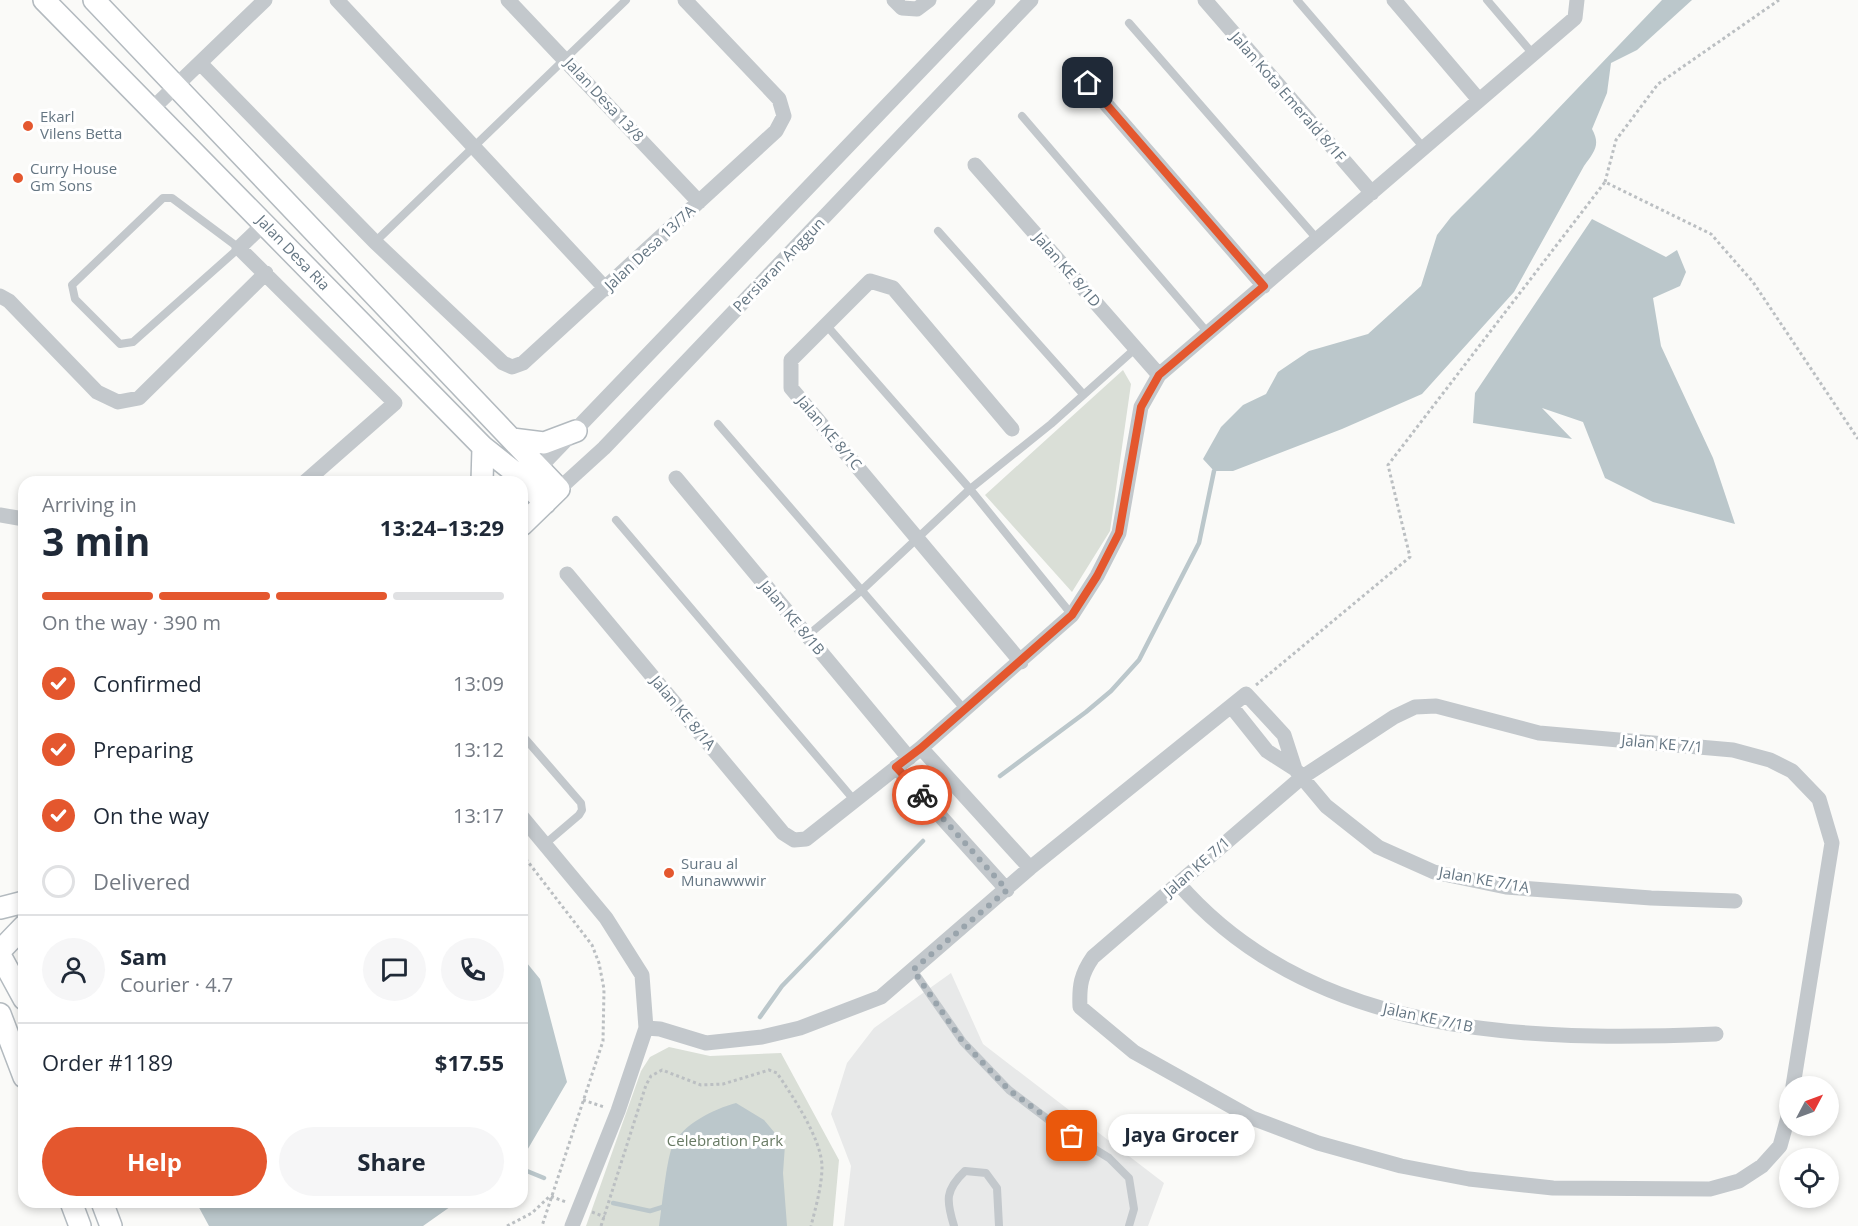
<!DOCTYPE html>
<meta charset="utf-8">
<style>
body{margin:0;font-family:"Open Sans",sans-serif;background:#f6f6f7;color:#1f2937;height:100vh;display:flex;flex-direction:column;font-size:22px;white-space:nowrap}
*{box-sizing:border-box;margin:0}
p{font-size:20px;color:#747a83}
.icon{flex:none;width:33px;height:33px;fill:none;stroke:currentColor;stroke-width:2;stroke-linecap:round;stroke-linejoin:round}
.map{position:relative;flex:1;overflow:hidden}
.drawer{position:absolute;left:18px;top:476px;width:510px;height:732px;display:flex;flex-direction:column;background:#fff;border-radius:18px;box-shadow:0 3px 9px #0003}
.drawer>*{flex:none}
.needle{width:39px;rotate:49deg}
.controls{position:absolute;left:1779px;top:1076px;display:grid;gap:12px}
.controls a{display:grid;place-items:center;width:60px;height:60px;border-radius:50%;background:#fff;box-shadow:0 3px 9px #0003;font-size:30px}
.pin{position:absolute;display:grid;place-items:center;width:51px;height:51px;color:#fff;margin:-26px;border-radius:12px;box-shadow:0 3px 9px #0006}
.courier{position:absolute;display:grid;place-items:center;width:60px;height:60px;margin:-30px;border:4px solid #e4572e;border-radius:50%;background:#fff;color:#222;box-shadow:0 2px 8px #0007}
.bubble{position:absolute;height:42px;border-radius:21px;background:#fff;box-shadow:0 3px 9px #0003;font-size:20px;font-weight:700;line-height:42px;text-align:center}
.headline em{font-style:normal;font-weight:700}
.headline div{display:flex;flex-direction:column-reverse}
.headline{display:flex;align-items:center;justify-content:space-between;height:102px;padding:0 24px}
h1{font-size:39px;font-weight:700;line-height:45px}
.bar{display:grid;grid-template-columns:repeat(4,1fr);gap:9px 6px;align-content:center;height:72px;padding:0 24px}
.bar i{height:8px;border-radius:4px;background:#e0e1e3}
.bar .active{background:#e4572e}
.bar p{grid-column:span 4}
.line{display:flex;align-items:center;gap:15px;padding:0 24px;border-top:2px solid #e0e1e3}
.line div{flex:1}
.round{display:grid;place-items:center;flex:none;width:63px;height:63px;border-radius:32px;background:#f6f6f7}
ol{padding:0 24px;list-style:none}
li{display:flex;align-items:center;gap:18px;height:66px}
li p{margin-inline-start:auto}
li .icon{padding:6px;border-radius:50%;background:#e4572e;color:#fff;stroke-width:4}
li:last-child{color:#747a83}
li i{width:33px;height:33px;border:3px solid #e0e1e3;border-radius:50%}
.cta{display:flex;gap:12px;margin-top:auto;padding:12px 24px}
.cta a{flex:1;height:69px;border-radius:36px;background:#e4572e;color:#fff;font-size:24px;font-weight:700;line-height:69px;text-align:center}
.cta a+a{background:#f6f6f7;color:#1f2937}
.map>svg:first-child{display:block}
.built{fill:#e8e9e9}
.green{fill:#dadfd7}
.water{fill:#bbc7cb}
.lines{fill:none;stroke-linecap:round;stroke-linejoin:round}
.stream{stroke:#bbc7cb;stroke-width:4.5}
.secondary-casing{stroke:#b3babf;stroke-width:24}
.path{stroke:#bbbfc2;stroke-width:3;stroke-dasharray:3 3;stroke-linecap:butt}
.lane{stroke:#c3c8cc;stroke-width:8}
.street{stroke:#c3c8cc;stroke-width:15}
.secondary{stroke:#fff;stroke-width:21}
.done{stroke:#99a4ac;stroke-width:6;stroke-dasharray:0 10.8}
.route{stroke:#e4572e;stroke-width:8}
.poi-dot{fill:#e4572e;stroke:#fff;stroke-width:2}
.labels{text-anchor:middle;stroke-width:6;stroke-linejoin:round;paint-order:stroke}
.street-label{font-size:15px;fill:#657683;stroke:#fff}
.poi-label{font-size:15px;fill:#657683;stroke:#fff;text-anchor:start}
.park-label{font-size:15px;fill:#687a64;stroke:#fff}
</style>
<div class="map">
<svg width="1858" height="1226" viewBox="0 0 1858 1226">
<rect width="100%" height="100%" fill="#fafaf8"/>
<path class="built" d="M 951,973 L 983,1044 L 1164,1183 L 1148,1226 L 844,1226 L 851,1166 L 831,1114 L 847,1063 L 874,1028 Z"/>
<path class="green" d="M 1123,370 L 1131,384 L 1110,531 L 1072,592 L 985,495 Z
M 669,1047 L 710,1056 L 781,1053 L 839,1160 L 833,1226 L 586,1226 L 641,1071 L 650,1057 Z"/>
<path class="water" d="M 1662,0 L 1692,0 L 1637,50 L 1611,63 L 1607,93 L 1592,129 C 1601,145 1594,152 1584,166 L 1514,292 L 1422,394 L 1342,429 L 1233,471 L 1214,471 L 1203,459 L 1221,427 L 1243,405 L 1266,394 L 1278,372 L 1309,351 L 1368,334 L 1421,286 L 1437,235 L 1451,217 L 1533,135 Z
M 1592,219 L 1666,257 L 1677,250 L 1686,272 L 1680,286 L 1653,298 L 1661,346 L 1713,458 L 1735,524 L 1653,502 L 1605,478 L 1583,422 L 1542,408 L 1572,439 L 1473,423 L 1475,393 Z
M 522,957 L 540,979 L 567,1082 L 522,1159 Z
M 736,1103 L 764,1120 L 785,1145 L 783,1173 L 787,1226 L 659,1226 C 662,1207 666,1163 672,1147 C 682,1124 714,1109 736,1103 Z
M 196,1202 L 457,1202 L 423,1226 L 209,1226 Z"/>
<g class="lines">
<path class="stream" d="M 1000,776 L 1086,712 L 1111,691 L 1139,660 L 1199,543 L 1214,471
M 760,1017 L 782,986 L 923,841
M 522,1169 L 544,1178
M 613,1203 L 650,1211 L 666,1206"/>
<defs>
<path id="secondary" d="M 44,0 L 483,447 L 517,474 L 545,503
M 94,0 L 559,489 L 522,525
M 512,439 L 544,443 L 576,431
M 482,482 L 483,447
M 0,908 L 24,902
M 0,951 L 24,926
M 0,955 L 24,999
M 0,1014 L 24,1077
M 71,1202 L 80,1226
M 102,1202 L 111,1226"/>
</defs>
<use href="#secondary" class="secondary-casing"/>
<path class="path" d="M 1605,182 L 1616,140 L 1658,84 L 1779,0
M 1256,685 L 1410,557 L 1388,465 L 1605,182 L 1711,234 L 1753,282 L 1858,439
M 522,854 L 592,945 L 599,963 L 604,989 L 603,1041 L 542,1226
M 583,1100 L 604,1107
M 592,1212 L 605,1217
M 507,1226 L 532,1213 L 550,1196 L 566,1202
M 601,1226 L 646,1085 L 651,1076 L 662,1070 L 701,1085 L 723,1084 L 769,1070 L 777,1073 C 793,1097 821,1138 822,1166 C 822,1186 816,1206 811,1226"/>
<path class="lane" d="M 1297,0 L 1424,148
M 1487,0 L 1533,54
M 1129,23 L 1318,240
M 1022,116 L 1208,333
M 163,198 L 172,198 L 239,248 L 133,342 L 120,344 L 75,299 L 72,285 Z
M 938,231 L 1083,394
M 375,242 L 626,0
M 827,326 L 970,489 L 1072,615
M 718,424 L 965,710
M 616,520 L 854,800
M 807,636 L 862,590 L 970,489 L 1051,424 L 1136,348
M 522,735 L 581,803 L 582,810 L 579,815 L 545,844
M 913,970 L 963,1042 L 1009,1090 L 1054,1124 L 1109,1158 L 1129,1178 L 1134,1209 L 1129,1226
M 954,1226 C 946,1200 945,1190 965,1171 L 986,1173 L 997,1188 L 999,1226"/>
<path class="street" d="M 337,0 L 606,289
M 508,0 L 699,202
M 894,0 L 902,8 L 917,9 L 929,0
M 1205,0 L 1372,193
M 1394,0 L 1479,100
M 200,63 L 375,242 L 503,363 L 512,367 L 523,363 L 776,131 L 784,116 L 779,99 L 685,0
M 1073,66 L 1264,286
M 152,109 L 265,0
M 975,165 L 1159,375
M 264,224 L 239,248 L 395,403 L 305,482
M 0,296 L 9,301 L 97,392 L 118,402 L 139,398 L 266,273
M 1012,429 L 893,288 L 870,281 L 791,360 L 791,388 L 1021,662
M 540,467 L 988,0
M 676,478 L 909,758
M 559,489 L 604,448 L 1031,0
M 0,515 L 24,519
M 567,574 L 783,833 L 794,840 L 806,839 L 921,748 L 1072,615 L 1097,576 L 1119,533 L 1141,407 L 1159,375 L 1575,18 L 1577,0
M 1231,706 L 1267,751 L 1295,769 L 1326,806 L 1378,847 L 1434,872 L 1506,887 L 1651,898 L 1735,901
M 921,748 L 1030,868
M 896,767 L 1007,890
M 522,817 L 606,918 L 642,975 L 646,1028 L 618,1111 L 572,1226
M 1178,883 C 1311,1037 1528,1042 1716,1034
M 646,1028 L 660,1029 L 706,1043 L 762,1037 L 800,1028 L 881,997 L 1030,868 L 1246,694 L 1284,735 L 1295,769
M 1790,1110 L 1780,1146 L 1762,1166 L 1739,1181 L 1710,1189 L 1553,1188 L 1469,1179 L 1401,1166 L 1318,1143 L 1252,1118 L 1134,1052 L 1080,1007 C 1079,986 1081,974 1093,957 L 1301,778 L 1394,717 L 1415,707 L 1436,706 L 1539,733 L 1733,750 L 1770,760 L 1792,771 L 1819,799 L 1832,843 L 1793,1086"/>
<use href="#secondary" class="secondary"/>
</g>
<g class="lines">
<path class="done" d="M 922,795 L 1007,890 L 913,970 L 963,1042 L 1009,1090 L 1072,1136"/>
<path class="route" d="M 922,795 L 896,767 L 921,748 L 1072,615 L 1097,576 L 1119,533 L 1141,407 L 1159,375 L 1264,286 L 1088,83"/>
</g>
<g class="poi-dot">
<circle cx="28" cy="126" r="6"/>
<circle cx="18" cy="178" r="6"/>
<circle cx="669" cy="873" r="6"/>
</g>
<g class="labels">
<g class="street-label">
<text transform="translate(1288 97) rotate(49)" y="5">Jalan Kota Emerald 8/1F</text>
<text transform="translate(604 100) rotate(47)" y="5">Jalan Desa 13/8</text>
<text transform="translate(650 248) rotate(-43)" y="5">Jalan Desa 13/7A</text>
<text transform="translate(293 253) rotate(46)" y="5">Jalan Desa Ria</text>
<text transform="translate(779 265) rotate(-46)" y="5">Persiaran Anggun</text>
<text transform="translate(1067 270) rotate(49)" y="5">Jalan KE 8/1D</text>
<text transform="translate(829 433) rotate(50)" y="5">Jalan KE 8/1C</text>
<text transform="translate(792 618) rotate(50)" y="5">Jalan KE 8/1B</text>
<text transform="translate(683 713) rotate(50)" y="5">Jalan KE 8/1A</text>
<text transform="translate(1662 744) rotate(5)" y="5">Jalan KE 7/1</text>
<text transform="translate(1197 867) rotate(-41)" y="5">Jalan KE 7/1</text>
<text transform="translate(1484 880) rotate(10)" y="5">Jalan KE 7/1A</text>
<text transform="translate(1428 1018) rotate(12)" y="5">Jalan KE 7/1B</text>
</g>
<g class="poi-label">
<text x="40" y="122">Ekarl<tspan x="40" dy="17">Vilens Betta</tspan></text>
<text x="30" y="174">Curry House<tspan x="30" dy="17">Gm Sons</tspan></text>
<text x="681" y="869">Surau al<tspan x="681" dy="17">Munawwwir</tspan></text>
</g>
<g class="park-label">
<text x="725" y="1146">Celebration Park</text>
</g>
</g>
</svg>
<div class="controls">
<a><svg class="needle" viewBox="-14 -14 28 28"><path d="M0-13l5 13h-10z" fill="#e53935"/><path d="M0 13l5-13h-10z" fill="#747a83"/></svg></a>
<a><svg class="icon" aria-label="locate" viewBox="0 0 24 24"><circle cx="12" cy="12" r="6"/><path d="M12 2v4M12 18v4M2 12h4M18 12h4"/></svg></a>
</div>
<div class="pin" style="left:1072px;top:1136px;background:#ea580c"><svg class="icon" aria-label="bag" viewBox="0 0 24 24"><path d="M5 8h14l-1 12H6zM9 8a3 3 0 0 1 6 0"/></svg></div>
<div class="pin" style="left:1088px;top:83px;background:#1f2937"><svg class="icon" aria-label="home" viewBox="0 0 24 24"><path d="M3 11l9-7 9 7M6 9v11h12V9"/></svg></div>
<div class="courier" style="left:922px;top:795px"><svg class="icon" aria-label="bike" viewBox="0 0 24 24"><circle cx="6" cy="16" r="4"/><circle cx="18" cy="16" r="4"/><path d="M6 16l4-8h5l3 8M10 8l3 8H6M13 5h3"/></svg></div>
<div class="bubble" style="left:1108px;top:1114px;width:147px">Jaya Grocer</div>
<section class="drawer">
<div class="headline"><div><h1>3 min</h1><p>Arriving in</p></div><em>13:24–13:29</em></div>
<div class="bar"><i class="active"></i><i class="active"></i><i class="active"></i><i></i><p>On the way · 390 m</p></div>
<ol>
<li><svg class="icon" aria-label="check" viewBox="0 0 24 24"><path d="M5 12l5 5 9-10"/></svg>Confirmed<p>13:09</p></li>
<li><svg class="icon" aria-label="check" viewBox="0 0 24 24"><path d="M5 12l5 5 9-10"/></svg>Preparing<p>13:12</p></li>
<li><svg class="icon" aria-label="check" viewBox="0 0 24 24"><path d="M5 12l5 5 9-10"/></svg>On the way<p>13:17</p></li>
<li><i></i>Delivered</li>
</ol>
<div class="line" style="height:108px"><a class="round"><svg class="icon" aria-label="person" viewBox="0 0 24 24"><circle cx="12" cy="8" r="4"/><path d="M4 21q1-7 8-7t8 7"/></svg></a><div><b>Sam</b><p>Courier · 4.7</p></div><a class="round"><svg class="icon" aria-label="chat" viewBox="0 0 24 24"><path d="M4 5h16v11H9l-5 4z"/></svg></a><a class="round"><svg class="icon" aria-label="phone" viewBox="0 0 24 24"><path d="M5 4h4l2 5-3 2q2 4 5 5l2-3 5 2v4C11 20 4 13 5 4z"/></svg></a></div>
<div class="line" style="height:78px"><div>Order #1189</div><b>$17.55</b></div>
<div class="cta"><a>Help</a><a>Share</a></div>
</section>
</div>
